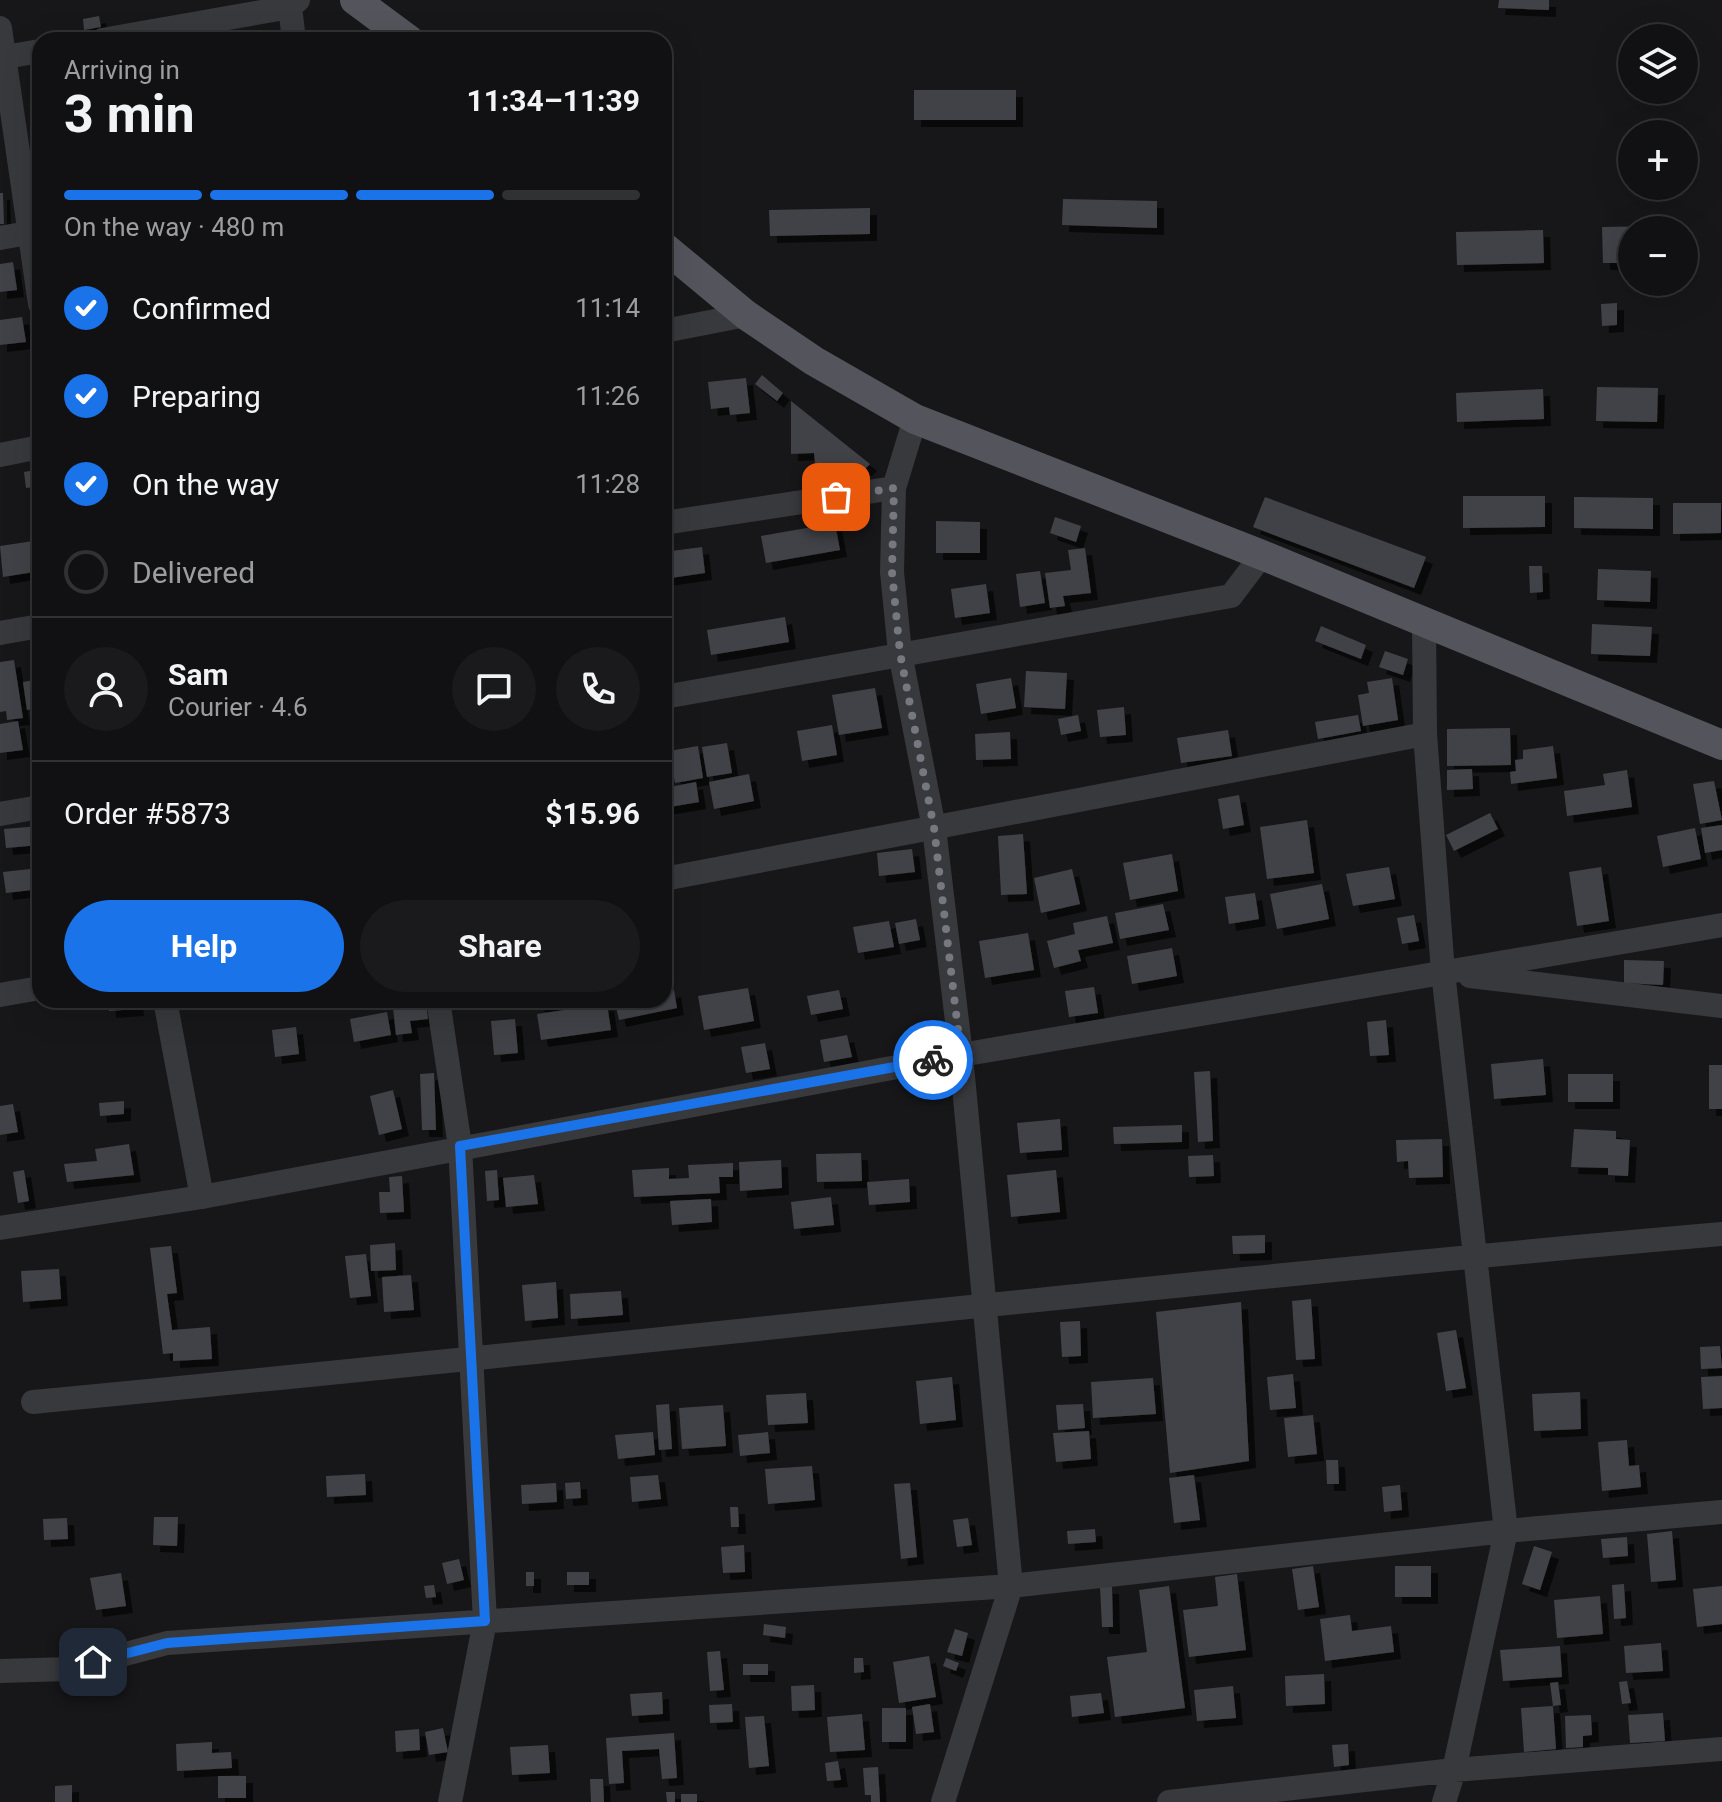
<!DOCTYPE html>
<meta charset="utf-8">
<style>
body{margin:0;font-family:Roboto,sans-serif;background:#1a1a1c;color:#f1f3f6;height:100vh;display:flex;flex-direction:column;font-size:30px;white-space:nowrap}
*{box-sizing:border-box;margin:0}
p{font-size:26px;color:#9c9da0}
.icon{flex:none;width:44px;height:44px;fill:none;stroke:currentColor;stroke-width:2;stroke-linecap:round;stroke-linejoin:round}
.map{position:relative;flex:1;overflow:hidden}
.panel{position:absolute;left:32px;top:32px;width:640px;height:976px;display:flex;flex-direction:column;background:#111113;border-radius:24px;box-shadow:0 8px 32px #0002,0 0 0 2px #303133}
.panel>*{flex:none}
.controls{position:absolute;left:1618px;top:24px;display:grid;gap:16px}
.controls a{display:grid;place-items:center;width:80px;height:80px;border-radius:50%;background:#111113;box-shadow:0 8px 32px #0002,0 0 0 2px #303133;font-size:40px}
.pin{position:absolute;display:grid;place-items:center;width:68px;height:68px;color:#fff;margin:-34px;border-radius:16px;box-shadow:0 4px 12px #0006}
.courier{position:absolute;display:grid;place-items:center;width:80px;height:80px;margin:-40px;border:6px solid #1a73e8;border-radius:50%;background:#fff;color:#222;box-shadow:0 2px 10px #0007}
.headline em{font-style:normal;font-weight:700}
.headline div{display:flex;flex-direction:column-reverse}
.headline{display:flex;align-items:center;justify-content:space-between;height:136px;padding:0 32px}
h1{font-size:52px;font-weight:700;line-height:60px}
.bar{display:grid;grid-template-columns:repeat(4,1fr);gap:12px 8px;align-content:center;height:96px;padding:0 32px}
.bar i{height:10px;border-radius:6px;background:#303133}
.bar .selected{background:#1a73e8}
.bar p{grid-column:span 4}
.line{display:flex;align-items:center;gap:20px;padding:0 32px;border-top:2px solid #303133}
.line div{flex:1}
.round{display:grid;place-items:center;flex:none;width:84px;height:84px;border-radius:42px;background:#1a1a1c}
ol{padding:0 32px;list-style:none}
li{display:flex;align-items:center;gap:24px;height:88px}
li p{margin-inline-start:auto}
li .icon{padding:8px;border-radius:50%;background:#1a73e8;color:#fff;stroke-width:4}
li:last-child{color:#9c9da0}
li i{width:44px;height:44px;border:4px solid #303133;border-radius:50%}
.cta{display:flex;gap:16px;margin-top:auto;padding:16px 32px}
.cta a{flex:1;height:92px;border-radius:48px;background:#1a73e8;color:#fff;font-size:32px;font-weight:700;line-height:92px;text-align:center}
.cta a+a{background:#1a1a1c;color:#f1f3f6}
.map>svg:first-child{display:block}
.building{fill:#414246;filter:url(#shadow)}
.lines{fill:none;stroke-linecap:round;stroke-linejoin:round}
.minor{stroke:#38393d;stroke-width:24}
.major{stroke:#54555c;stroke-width:30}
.done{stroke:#767880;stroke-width:8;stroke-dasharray:0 14.4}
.route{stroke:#1a73e8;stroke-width:10}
</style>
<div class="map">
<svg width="1722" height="1802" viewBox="0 0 1722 1802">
<defs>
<filter id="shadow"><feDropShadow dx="7" dy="7" stdDeviation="0" flood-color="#0009"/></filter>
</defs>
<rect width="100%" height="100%" fill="#171719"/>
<path class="building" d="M 1499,0 L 1549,0 L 1549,10 L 1498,8 Z
M 99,16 L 101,27 L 84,30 L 83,19 Z
M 914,90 L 1016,90 L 1016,120 L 914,120 Z
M 0,193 L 3,193 L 4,224 L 0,224 Z
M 1063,199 L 1157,201 L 1157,228 L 1062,225 Z
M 870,208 L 870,234 L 770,236 L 769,210 Z
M 1661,226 L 1661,230 L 1632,230 L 1632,263 L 1603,263 L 1602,227 Z
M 1543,230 L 1544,263 L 1457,265 L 1456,232 Z
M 13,262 L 17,290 L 0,292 L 0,264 Z
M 1617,303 L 1617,325 L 1602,326 L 1601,304 Z
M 22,317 L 26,342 L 0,345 L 0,320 Z
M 762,375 L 783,393 L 777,401 L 755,384 Z
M 746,378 L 750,413 L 730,415 L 729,407 L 711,409 L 708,382 Z
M 1597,387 L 1658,388 L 1657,422 L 1596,421 Z
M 1543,389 L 1544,419 L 1457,422 L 1456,393 Z
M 791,401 L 870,464 L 865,469 L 826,469 L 825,463 L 815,463 L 814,453 L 791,454 Z
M 40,469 L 40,486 L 26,488 L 24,472 Z
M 1463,496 L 1545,496 L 1545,527 L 1463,528 Z
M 1265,497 L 1426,557 L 1414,588 L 1253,527 Z
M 1574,497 L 1653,498 L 1653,529 L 1574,528 Z
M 1673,503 L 1721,503 L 1721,533 L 1673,534 Z
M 1055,517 L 1081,526 L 1076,542 L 1050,533 Z
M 936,521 L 980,522 L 980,553 L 936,553 Z
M 835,523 L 840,550 L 766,563 L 761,536 Z
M 40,540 L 40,559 L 32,560 L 34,572 L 3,577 L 0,546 Z
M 702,547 L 705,573 L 664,579 L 664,552 Z
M 1085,548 L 1091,593 L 1063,596 L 1065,606 L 1050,608 L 1045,573 L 1071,570 L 1068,550 Z
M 1529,566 L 1542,566 L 1543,592 L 1530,593 Z
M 1598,569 L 1651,571 L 1650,602 L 1597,600 Z
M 1040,571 L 1045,603 L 1020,607 L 1016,574 Z
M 986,584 L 990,613 L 955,618 L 951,589 Z
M 785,617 L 789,642 L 711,655 L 707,630 Z
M 1592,624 L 1652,627 L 1650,656 L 1591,654 Z
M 1321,626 L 1366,645 L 1361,659 L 1315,641 Z
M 1385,651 L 1408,659 L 1403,675 L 1379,667 Z
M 14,660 L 23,718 L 7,720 L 6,711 L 0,712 L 0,662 Z
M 1026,671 L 1067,673 L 1065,709 L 1024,707 Z
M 1011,678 L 1016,708 L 981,714 L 976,684 Z
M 1392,678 L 1398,720 L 1363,726 L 1358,695 L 1369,693 L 1367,682 Z
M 40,679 L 40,708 L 27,710 L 23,682 Z
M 875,688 L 882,728 L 839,735 L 832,695 Z
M 1124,707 L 1126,735 L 1100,737 L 1097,710 Z
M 1078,715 L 1081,731 L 1061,735 L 1058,719 Z
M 1358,715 L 1361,731 L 1318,739 L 1315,722 Z
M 18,721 L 23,750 L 0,753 L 0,724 Z
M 832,725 L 837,755 L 802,761 L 797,731 Z
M 1510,728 L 1511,765 L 1447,766 L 1447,729 Z
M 1228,730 L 1232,756 L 1181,763 L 1177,738 Z
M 1010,732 L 1011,759 L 976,760 L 975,734 Z
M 727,743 L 732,773 L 707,777 L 702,747 Z
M 698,746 L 703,778 L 675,783 L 669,751 Z
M 1553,746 L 1557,778 L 1511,784 L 1510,772 L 1516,771 L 1515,760 L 1523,759 L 1523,750 Z
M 1472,769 L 1473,789 L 1447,790 L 1447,770 Z
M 1627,770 L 1632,807 L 1567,816 L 1564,791 L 1605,785 L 1603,774 Z
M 749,774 L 754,801 L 714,809 L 709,782 Z
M 1714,781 L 1722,820 L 1700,824 L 1693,784 Z
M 696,782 L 699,802 L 664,808 L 664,788 Z
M 1239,795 L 1244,825 L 1223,829 L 1218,799 Z
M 1490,813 L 1498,829 L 1454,851 L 1446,835 Z
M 1307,820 L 1314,873 L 1267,879 L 1260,827 Z
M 1722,825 L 1722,850 L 1705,853 L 1701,828 Z
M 40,826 L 40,845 L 6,848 L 4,829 Z
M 1695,828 L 1701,859 L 1663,867 L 1657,836 Z
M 1023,834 L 1027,894 L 1001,895 L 998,836 Z
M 912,849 L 915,872 L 879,876 L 877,853 Z
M 1172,854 L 1178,891 L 1130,900 L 1123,863 Z
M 1389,867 L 1395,899 L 1353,906 L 1346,874 Z
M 1601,867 L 1609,921 L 1577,926 L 1569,872 Z
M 30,869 L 32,890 L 6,893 L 3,872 Z
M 1072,869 L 1080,904 L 1041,913 L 1034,878 Z
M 1322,884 L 1329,919 L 1277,929 L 1270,894 Z
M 1255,893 L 1259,919 L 1229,924 L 1225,897 Z
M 1163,904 L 1169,930 L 1120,939 L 1115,913 Z
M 1414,915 L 1419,941 L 1402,944 L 1397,918 Z
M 1107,916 L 1113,943 L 1078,950 L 1081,961 L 1054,968 L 1047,941 L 1075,934 L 1073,923 Z
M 916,919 L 920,940 L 899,944 L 895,923 Z
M 889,921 L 894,947 L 858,953 L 853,927 Z
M 1028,933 L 1034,970 L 985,978 L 979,941 Z
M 1172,948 L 1177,976 L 1132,984 L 1127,956 Z
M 1624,960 L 1664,961 L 1663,985 L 1624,983 Z
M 1094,987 L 1098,1013 L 1069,1017 L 1065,991 Z
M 748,988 L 754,1021 L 704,1030 L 698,996 Z
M 674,990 L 677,1008 L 619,1020 L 615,1002 L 664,1000 L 664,992 Z
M 839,990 L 843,1009 L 811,1015 L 807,996 Z
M 108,1000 L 136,1000 L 137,1009 L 109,1011 Z
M 537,1000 L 571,1000 L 571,1004 L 538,1008 Z
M 426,1004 L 428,1019 L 410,1021 L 412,1033 L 396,1035 L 393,1008 Z
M 607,1004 L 611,1030 L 541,1040 L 537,1014 Z
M 387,1012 L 391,1035 L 354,1042 L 350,1019 Z
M 515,1019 L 518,1053 L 494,1055 L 491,1021 Z
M 1386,1020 L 1389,1055 L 1370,1056 L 1367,1022 Z
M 296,1027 L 299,1054 L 275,1057 L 272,1030 Z
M 847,1035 L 852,1057 L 824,1062 L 820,1040 Z
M 765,1043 L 770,1069 L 746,1073 L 741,1047 Z
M 1543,1059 L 1546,1095 L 1494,1099 L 1491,1064 Z
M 1709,1065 L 1722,1065 L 1722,1109 L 1709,1109 Z
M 1210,1071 L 1213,1141 L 1198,1142 L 1194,1072 Z
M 434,1073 L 436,1130 L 422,1130 L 420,1074 Z
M 1568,1074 L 1613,1074 L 1613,1102 L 1568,1102 Z
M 393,1090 L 402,1129 L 379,1135 L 370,1096 Z
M 124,1101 L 124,1114 L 100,1116 L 99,1103 Z
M 13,1104 L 18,1132 L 0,1135 L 0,1106 Z
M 1060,1119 L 1062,1150 L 1020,1153 L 1017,1123 Z
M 1182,1125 L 1182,1142 L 1114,1144 L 1113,1127 Z
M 1574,1129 L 1616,1131 L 1616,1139 L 1630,1140 L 1628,1176 L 1608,1175 L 1608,1168 L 1571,1167 Z
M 1442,1139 L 1443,1177 L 1409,1178 L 1408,1161 L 1397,1162 L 1396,1140 Z
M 129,1144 L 134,1175 L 67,1182 L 64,1164 L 97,1161 L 95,1149 Z
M 861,1153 L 862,1181 L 817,1182 L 816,1154 Z
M 1213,1155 L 1214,1176 L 1189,1177 L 1188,1156 Z
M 781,1160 L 782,1188 L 740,1191 L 739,1162 Z
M 733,1163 L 733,1177 L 719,1177 L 720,1193 L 634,1197 L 632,1170 L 669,1168 L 669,1179 L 689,1178 L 688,1165 Z
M 24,1170 L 29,1201 L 18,1203 L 13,1172 Z
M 497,1170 L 499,1200 L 487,1201 L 485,1171 Z
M 1056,1170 L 1060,1212 L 1011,1217 L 1007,1175 Z
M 534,1175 L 538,1204 L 506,1207 L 503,1178 Z
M 402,1176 L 404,1212 L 380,1213 L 379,1192 L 390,1192 L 389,1177 Z
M 909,1179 L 910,1202 L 869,1205 L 867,1182 Z
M 831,1197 L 834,1225 L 794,1229 L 791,1202 Z
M 711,1199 L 712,1222 L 672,1225 L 670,1201 Z
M 1265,1235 L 1265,1253 L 1233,1254 L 1232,1236 Z
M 395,1243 L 396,1270 L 371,1271 L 370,1245 Z
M 171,1246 L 177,1293 L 167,1294 L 172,1330 L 210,1327 L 212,1359 L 173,1361 L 173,1353 L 163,1354 L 150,1248 Z
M 366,1254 L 371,1296 L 350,1298 L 345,1256 Z
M 59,1269 L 61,1299 L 23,1302 L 21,1271 Z
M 411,1275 L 414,1310 L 384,1312 L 382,1277 Z
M 556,1282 L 558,1318 L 525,1321 L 522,1285 Z
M 621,1291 L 623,1315 L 571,1319 L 570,1294 Z
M 1311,1299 L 1315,1359 L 1296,1360 L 1292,1301 Z
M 1241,1302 L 1249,1461 L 1170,1473 L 1156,1312 Z
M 1080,1321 L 1081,1356 L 1062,1357 L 1060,1322 Z
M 1456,1330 L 1466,1388 L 1446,1391 L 1437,1333 Z
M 1720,1346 L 1722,1368 L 1701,1369 L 1700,1347 Z
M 1293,1374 L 1296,1408 L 1270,1410 L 1267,1377 Z
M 1722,1376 L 1722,1408 L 1703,1409 L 1701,1377 Z
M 952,1377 L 956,1420 L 920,1424 L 916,1381 Z
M 1153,1378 L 1156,1414 L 1093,1418 L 1091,1382 Z
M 1580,1392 L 1581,1429 L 1534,1431 L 1532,1394 Z
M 806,1393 L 808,1423 L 768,1425 L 766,1395 Z
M 669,1404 L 672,1449 L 659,1450 L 656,1405 Z
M 1083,1404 L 1085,1428 L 1058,1430 L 1056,1405 Z
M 723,1405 L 726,1446 L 682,1449 L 679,1408 Z
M 1313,1415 L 1317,1454 L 1288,1457 L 1284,1418 Z
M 1089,1431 L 1091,1459 L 1056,1462 L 1053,1433 Z
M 653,1432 L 655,1455 L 618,1459 L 615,1435 Z
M 768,1432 L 770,1453 L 740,1456 L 738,1435 Z
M 1627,1440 L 1629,1466 L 1639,1465 L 1641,1487 L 1602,1491 L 1598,1442 Z
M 1326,1460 L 1338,1460 L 1339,1484 L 1327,1484 Z
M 812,1466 L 815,1500 L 768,1504 L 765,1469 Z
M 365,1474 L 366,1495 L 327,1497 L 326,1476 Z
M 658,1475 L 661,1499 L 632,1502 L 630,1477 Z
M 1194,1475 L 1200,1520 L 1174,1523 L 1169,1478 Z
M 580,1482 L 581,1498 L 566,1499 L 565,1483 Z
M 556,1483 L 557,1502 L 522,1504 L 521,1485 Z
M 910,1483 L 917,1557 L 901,1559 L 894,1484 Z
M 1400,1485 L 1402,1510 L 1384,1512 L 1382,1487 Z
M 730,1507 L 738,1507 L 739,1527 L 731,1527 Z
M 154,1517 L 178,1517 L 177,1546 L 153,1545 Z
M 67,1518 L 68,1539 L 44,1540 L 43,1519 Z
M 968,1518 L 972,1545 L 957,1547 L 953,1520 Z
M 1095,1529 L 1096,1542 L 1068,1544 L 1067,1531 Z
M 1672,1531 L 1676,1580 L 1651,1582 L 1647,1534 Z
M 1627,1537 L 1628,1556 L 1603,1558 L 1601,1539 Z
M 744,1545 L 745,1572 L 723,1573 L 721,1547 Z
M 1534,1546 L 1552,1552 L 1540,1590 L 1522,1584 Z
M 459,1559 L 464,1580 L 447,1584 L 442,1563 Z
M 1313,1566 L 1319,1607 L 1298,1610 L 1292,1569 Z
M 1395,1566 L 1431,1566 L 1431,1597 L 1395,1597 Z
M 526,1572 L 534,1572 L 534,1586 L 526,1586 Z
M 567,1572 L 589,1572 L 589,1585 L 567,1585 Z
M 121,1573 L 126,1606 L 96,1610 L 90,1578 Z
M 1237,1574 L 1246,1650 L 1189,1657 L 1183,1610 L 1218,1606 L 1215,1577 Z
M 1624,1584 L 1626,1618 L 1614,1619 L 1612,1585 Z
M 434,1585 L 436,1597 L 426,1598 L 424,1586 Z
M 1169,1586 L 1185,1708 L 1115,1717 L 1107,1657 L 1147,1652 L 1139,1590 Z
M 1722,1586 L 1722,1624 L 1697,1627 L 1693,1589 Z
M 1100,1587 L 1112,1587 L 1113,1627 L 1102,1627 Z
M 1600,1596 L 1603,1634 L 1557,1638 L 1554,1600 Z
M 1350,1615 L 1352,1631 L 1391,1626 L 1394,1652 L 1325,1661 L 1320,1619 Z
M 764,1624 L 786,1627 L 785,1638 L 763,1635 Z
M 955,1629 L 968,1633 L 962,1656 L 947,1652 Z
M 1661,1643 L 1663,1671 L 1626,1673 L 1624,1646 Z
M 1560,1646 L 1562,1677 L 1503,1681 L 1500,1650 Z
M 720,1651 L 724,1690 L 710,1691 L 707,1652 Z
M 929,1656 L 936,1697 L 899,1703 L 893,1662 Z
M 854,1658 L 863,1658 L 864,1672 L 854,1673 Z
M 946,1658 L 959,1663 L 956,1671 L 943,1666 Z
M 743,1664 L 768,1664 L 768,1675 L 743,1675 Z
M 1324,1674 L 1325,1704 L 1286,1706 L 1285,1676 Z
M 1627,1681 L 1631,1703 L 1622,1704 L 1619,1682 Z
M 1558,1682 L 1561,1705 L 1553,1706 L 1550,1683 Z
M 814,1685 L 815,1710 L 792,1711 L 791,1686 Z
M 1233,1686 L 1236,1718 L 1197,1721 L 1194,1690 Z
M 662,1692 L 663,1714 L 632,1716 L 630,1694 Z
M 1101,1693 L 1104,1713 L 1072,1717 L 1070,1696 Z
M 732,1704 L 733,1722 L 710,1723 L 709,1705 Z
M 930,1704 L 934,1732 L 916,1734 L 912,1707 Z
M 1553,1706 L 1556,1749 L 1524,1752 L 1521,1708 Z
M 882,1708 L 906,1708 L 906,1742 L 882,1742 Z
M 1663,1713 L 1665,1741 L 1630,1743 L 1628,1715 Z
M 862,1714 L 865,1750 L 830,1752 L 827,1717 Z
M 1591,1715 L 1592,1735 L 1583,1736 L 1583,1747 L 1566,1748 L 1565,1716 Z
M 764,1716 L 769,1766 L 749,1768 L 745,1717 Z
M 443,1728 L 448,1752 L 429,1755 L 425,1732 Z
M 419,1729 L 420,1750 L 396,1752 L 395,1731 Z
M 674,1733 L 677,1778 L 662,1779 L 659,1749 L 622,1751 L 624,1783 L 609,1784 L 606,1738 Z
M 212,1742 L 212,1753 L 231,1752 L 232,1768 L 177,1771 L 176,1744 Z
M 1348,1744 L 1349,1765 L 1334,1767 L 1332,1745 Z
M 548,1745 L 550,1773 L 512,1775 L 510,1747 Z
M 838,1761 L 841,1780 L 827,1781 L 825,1763 Z
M 878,1767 L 880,1802 L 871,1802 L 871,1795 L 865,1795 L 863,1768 Z
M 218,1776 L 246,1776 L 246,1798 L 218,1798 Z
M 590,1779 L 603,1779 L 604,1802 L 591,1802 Z
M 72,1785 L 72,1802 L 55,1802 L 55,1786 Z
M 666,1792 L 675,1792 L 675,1802 L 667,1802 Z
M 681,1794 L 697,1794 L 697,1802 L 681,1802 Z"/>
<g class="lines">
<path class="minor" d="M 290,7 L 294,40
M 0,28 L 40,304
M 102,40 L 290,7 L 298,0
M 0,58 L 40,51
M 0,238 L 40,231
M 664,331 L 746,315
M 915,419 L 894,488 L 892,572 L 900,653 L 934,828 L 961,1055 L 1011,1586 L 943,1802
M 0,455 L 40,447
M 664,523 L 894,488
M 1424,621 L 1425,734 L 1443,972 L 1506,1531 L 1454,1770 L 1444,1802
M 0,633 L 40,626
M 664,697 L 1231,596 L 1262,555
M 0,814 L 40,807
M 664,879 L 1425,734
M 1470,976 L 1722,1006
M 0,995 L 40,988
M 165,1000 L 202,1197
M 438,1000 L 460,1146 L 485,1621 L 450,1802
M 0,1228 L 202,1197 L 961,1055 L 1722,925
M 33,1402 C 597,1349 1158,1283 1722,1234
M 0,1671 L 69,1669 L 167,1643 L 1011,1586 L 1506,1531 L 1722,1512
M 1169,1802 L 1454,1770 L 1722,1749"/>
<path class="major" d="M 355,0 L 409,40
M 664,247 L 746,315 L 814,361 L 915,419 L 1262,555 L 1722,745"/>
</g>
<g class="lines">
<path class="done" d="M 836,497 L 894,488 L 892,572 L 900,653 L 934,828 L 961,1055 L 933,1060"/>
<path class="route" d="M 93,1662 L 167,1643 L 485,1621 L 460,1146 L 933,1060"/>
</g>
</svg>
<div class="controls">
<a><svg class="icon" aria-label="layers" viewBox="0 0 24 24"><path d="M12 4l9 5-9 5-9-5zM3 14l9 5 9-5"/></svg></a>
<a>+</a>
<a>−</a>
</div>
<div class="pin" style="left:836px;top:497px;background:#ea580c"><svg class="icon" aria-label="bag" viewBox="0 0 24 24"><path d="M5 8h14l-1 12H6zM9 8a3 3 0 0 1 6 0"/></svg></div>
<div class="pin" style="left:93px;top:1662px;background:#1f2937"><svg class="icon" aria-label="home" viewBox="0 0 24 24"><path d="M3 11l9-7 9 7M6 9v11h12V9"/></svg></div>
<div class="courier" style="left:933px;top:1060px"><svg class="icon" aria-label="bike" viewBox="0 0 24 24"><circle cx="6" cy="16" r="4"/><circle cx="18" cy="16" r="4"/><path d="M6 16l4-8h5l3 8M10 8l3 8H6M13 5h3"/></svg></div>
<section class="panel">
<div class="headline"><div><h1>3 min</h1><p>Arriving in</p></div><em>11:34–11:39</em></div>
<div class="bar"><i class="selected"></i><i class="selected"></i><i class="selected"></i><i></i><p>On the way · 480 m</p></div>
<ol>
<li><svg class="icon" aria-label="check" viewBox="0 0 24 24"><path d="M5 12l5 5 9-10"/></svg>Confirmed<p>11:14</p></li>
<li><svg class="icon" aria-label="check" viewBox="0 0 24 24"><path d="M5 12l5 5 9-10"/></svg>Preparing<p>11:26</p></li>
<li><svg class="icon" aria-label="check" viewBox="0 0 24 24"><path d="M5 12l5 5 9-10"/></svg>On the way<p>11:28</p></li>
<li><i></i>Delivered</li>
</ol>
<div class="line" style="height:144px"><a class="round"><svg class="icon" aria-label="person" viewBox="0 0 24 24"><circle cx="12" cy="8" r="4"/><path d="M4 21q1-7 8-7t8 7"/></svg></a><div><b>Sam</b><p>Courier · 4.6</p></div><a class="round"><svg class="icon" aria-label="chat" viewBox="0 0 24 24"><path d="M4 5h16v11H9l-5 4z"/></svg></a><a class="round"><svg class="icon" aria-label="phone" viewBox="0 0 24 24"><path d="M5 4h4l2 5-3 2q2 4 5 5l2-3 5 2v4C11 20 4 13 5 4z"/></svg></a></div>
<div class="line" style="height:104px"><div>Order #5873</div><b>$15.96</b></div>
<div class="cta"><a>Help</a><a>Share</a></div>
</section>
</div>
